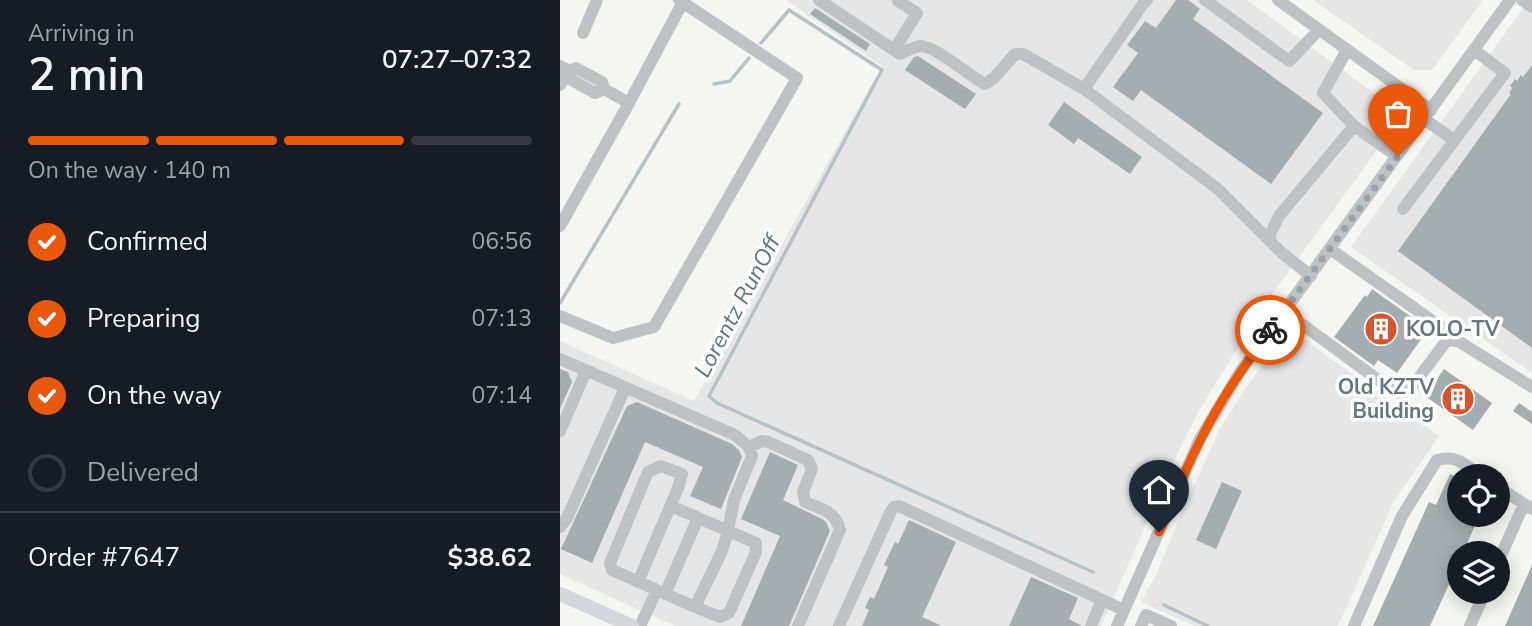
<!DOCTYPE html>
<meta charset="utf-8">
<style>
body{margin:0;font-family:"Nunito Sans",sans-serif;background:#20242c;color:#f1f3f6;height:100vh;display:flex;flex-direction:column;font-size:26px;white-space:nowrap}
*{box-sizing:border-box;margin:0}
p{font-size:23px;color:#9ea1a6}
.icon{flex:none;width:38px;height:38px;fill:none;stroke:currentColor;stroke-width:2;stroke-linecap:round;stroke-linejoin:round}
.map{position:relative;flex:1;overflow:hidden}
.sheet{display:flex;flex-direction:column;background:#171b24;width:560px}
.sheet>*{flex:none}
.controls{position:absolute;left:887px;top:464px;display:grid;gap:14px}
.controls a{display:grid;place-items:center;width:63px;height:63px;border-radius:50%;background:#171b24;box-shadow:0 4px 18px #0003;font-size:35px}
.pin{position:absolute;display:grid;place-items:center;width:60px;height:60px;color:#fff;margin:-72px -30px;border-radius:50% 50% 50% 0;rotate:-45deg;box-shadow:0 0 7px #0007}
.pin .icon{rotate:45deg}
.courier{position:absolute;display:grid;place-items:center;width:70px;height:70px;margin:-35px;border:5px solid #ea580c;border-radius:50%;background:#fff;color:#222;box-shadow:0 2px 9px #0007}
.summary em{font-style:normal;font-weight:600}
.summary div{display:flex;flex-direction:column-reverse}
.summary{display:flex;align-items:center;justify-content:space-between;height:119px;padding:0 28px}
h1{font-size:46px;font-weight:600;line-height:52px}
.bar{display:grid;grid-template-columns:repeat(4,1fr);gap:10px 7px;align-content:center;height:84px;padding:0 28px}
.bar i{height:9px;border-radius:5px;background:#363941}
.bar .on{background:#ea580c}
.bar p{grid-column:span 4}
.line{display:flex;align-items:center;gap:18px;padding:0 28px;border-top:2px solid #363941}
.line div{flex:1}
ol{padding:0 28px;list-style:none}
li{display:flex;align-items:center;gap:21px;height:77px}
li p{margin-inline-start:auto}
li .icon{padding:7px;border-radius:50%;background:#ea580c;color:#fff;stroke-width:4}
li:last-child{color:#9ea1a6}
li i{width:38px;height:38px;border:4px solid #363941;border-radius:50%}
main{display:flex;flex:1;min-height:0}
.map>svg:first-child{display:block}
.built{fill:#e5e6e5}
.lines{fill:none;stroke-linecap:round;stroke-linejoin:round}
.stream{stroke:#b7c1c6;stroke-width:3.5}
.building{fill:#a5adb1}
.minor{stroke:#bec2c5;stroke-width:12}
.major{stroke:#d4d8dc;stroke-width:14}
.done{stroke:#98a2a8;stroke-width:7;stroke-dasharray:0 12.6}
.route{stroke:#ea580c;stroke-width:9}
.labels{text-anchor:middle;stroke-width:7;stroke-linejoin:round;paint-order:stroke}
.poi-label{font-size:21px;font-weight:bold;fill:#667580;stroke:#fff;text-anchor:start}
.water-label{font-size:23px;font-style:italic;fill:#61767d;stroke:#fff}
</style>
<main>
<section class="sheet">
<div class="summary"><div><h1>2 min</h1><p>Arriving in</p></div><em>07:27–07:32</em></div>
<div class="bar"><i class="on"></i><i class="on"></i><i class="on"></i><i></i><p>On the way · 140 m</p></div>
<ol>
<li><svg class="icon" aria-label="check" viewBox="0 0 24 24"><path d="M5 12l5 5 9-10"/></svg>Confirmed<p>06:56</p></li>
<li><svg class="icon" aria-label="check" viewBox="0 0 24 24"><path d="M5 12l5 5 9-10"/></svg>Preparing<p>07:13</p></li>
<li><svg class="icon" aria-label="check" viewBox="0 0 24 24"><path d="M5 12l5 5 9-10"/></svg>On the way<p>07:14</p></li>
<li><i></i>Delivered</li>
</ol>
<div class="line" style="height:91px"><div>Order #7647</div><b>$38.62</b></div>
</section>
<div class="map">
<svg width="972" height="626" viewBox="0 0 972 626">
<rect width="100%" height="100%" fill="#f5f5f1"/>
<path class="built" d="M 226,0 L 687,0 L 837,110 L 840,116 L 835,125 L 700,311 L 640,409 L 620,448 L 541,626 L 115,626 L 0,574 L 0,341 L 134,401 L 322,66 Z
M 753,0 L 923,0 L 872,70 L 854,70 Z
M 969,0 L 972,0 L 972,373 L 791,247 Z
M 732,331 L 879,436 L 834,501 L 778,626 L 635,626 L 581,602 L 596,575 L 618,521 L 660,429 L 686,387 L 715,350 Z"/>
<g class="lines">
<path class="stream" d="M 201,43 L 229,10 L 322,70 L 149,396 L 157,403 L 533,572
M 154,84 L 170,81 L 189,58
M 0,303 L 119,104
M 604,605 L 648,626"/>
</g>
<path class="building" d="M 616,0 L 628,0 L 640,9 L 633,19 L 763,113 L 711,184 L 581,90 L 573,101 L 553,87 L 578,53 L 567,45 L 585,21 L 596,28 Z
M 255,8 L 310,44 L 306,51 L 250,14 Z
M 358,56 L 416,94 L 405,109 L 345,70 L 354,57 Z
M 972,65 L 972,348 L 838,251 L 951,94 L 949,93 L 952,88 L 950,86 L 955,79 L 957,81 L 961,75 L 963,77 Z
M 504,102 L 582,157 L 570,174 L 518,138 L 514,144 L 488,125 Z
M 812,289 L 864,326 L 858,335 L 862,338 L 837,373 L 818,360 L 814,366 L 774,337 L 805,295 L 807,297 Z
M 0,369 L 8,372 L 12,382 L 0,409 Z
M 884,369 L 932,403 L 913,430 L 865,396 Z
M 77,402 L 172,444 L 179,450 L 182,457 L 161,509 L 130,496 L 143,467 L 85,442 L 32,563 L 1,549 L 67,406 Z
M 959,403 L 972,412 L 972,424 L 953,411 Z
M 210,452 L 238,465 L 223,500 L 262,519 L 266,522 L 270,531 L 229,626 L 181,626 L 220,536 L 181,519 Z
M 890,474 L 900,478 L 900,514 L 920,514 L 903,553 L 900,553 L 900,560 L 870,626 L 813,626 L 869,502 L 876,505 Z
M 662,482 L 682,491 L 656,549 L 636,540 Z
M 349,520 L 396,542 L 362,617 L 382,626 L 302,626 L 309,610 L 305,608 L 310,597 L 314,599 L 328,567 L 324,565 L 335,542 L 338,544 Z
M 972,565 L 972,626 L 945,626 Z
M 471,577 L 518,598 L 509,619 L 522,626 L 449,626 Z"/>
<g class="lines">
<path class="minor" d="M 259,0 L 340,54 C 346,51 355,46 361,46 C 377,47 408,75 425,84 L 434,78 L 455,54 L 463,54 L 524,89
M 587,0 L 583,4 L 524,89 L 658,189 L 722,253 L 751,276
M 645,0 L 729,61 L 759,30
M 718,0 L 871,110
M 962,0 L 972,7
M 23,33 L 37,0
M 334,50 L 357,13 L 338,1 L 339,0
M 787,50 L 763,93 L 794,126 L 837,156
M 0,66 L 8,70 L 0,85
M 8,70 L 11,72 L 16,68 L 42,82 L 44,89 L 35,93 L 10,79 L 11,72
M 69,103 L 123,2
M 864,119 L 894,140
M 843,209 L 945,73 L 914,50
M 0,226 L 69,103 L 44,89
M 708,239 L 719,216 L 794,126
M 724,311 L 832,390 L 839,392 L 849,391 L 887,340 L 881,327 L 770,249
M 0,316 L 53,338 L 94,327 L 237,78 L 119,0
M 887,340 L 898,341 L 972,387
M 0,359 L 175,435 L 189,447 L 192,456 L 174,500 L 168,531 L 162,551 L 135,607 L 97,590 L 80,626
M 0,431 L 26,371
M 189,447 L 202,441 L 208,442 L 248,460 L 252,469 L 243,492 L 245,502 C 261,509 276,511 280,530 L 238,626
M 938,487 L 972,509
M 111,506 L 196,543 L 196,552 L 169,613 L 160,617 L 135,607
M 0,527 L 7,518 L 65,388
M 938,562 L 964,504
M 78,582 L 118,488 L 122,474 L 101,466 L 88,472 L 50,563 L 52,570 L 97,590
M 105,594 L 138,518
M 279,626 L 331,511 L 334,507 L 339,506 L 564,610
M 531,626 L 542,600
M 557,626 L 640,439 L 680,372 L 950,0
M 581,626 L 586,615 L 611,626
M 794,626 L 842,516 L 877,460 C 897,454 906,466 921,476
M 910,626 L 925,592"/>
<path class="major" d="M 0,594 L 72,626"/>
</g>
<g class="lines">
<path class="done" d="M 710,330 L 838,156"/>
<path class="route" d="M 599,532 C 613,501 625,469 641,439 C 660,400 685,365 710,330"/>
</g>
<defs>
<symbol id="building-disc" viewBox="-11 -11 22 22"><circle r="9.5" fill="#d7542f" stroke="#fff"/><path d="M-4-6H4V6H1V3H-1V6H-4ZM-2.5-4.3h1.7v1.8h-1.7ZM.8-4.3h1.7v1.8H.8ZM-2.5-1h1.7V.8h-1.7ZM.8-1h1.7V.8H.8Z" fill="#fff"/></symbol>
</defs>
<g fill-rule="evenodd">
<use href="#building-disc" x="802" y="310" width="38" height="38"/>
<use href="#building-disc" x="879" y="380" width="38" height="38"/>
</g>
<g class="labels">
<g class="poi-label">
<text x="846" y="336">KOLO-TV</text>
<text x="874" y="394" text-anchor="end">Old KZTV<tspan x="874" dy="24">Building</tspan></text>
</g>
<g class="water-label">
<text transform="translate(177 306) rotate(-62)" y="8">Lorentz RunOff</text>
</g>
</g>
</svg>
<div class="controls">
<a><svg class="icon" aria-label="locate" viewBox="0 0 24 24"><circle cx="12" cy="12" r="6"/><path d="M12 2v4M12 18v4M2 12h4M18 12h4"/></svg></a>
<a><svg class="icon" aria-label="layers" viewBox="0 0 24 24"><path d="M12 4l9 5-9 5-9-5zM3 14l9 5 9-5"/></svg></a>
</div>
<div class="pin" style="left:838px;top:156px;background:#ea580c"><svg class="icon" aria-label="bag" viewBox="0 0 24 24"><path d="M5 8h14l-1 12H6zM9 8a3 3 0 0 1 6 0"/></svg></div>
<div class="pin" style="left:599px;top:532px;background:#1f2937"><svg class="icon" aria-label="home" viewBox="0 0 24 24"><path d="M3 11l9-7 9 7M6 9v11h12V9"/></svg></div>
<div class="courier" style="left:710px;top:330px"><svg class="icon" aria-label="bike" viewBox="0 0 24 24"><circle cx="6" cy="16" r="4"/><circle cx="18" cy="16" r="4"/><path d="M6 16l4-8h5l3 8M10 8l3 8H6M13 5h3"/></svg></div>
</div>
</main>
